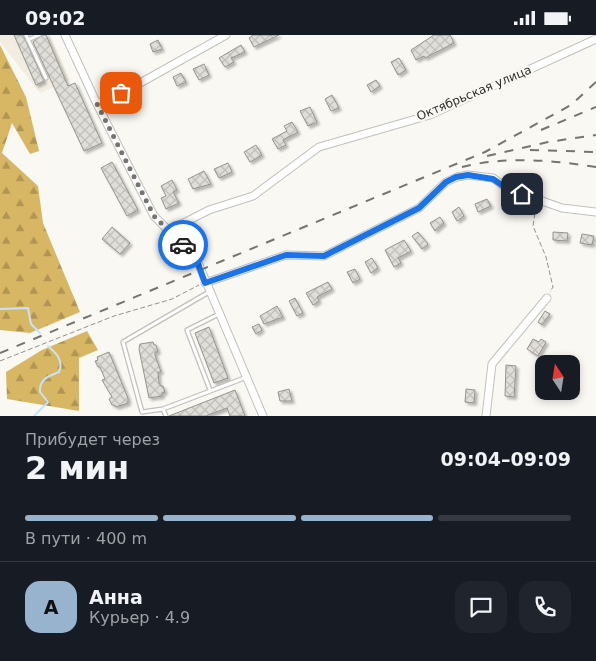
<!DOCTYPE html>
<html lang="ru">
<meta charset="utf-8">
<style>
body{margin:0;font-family:"DejaVu Sans",sans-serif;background:#20242c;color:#f1f3f6;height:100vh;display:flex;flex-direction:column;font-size:19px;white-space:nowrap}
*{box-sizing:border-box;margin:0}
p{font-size:16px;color:#9ea1a6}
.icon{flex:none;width:28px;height:28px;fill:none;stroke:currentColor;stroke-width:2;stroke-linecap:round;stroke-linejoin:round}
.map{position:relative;height:381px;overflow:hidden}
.drawer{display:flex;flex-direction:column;background:#171b24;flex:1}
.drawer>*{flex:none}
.needle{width:32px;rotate:348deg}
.fabs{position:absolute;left:535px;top:320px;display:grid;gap:10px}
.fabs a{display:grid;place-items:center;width:45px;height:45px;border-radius:10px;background:#171b24;box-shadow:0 2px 8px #0003;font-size:25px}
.pin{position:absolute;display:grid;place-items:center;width:42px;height:42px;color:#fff;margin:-21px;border-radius:10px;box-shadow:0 2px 8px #0006}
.courier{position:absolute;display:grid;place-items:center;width:50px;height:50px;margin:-25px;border:4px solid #1a73e8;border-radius:50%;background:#fff;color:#222;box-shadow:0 1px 6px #0007}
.summary em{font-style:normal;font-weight:700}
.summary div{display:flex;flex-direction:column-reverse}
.summary{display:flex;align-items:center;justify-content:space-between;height:85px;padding:0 25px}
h1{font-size:32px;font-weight:700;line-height:38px}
.bar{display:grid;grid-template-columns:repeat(4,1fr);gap:8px 5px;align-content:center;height:60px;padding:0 25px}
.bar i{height:6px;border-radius:4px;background:#363941}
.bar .on{background:#97b3ce}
.bar p{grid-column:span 4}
.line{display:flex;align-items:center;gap:12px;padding:0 25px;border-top:1px solid #363941}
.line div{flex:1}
.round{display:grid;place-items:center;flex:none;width:52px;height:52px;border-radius:15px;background:#20242c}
.status{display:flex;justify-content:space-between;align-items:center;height:35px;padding:0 25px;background:#171b24;direction:ltr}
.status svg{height:14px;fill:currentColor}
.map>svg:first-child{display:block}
.built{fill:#f2ede1}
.forest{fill:url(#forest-firs)}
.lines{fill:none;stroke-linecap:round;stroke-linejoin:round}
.stream{stroke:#c9e2fb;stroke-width:2}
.building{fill:url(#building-cross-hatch);stroke:#94938e;filter:url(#shadow)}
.service-casing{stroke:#c2c0bb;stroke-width:5.5}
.minor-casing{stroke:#c2c0bb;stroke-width:9}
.path{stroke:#92918e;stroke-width:1;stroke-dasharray:5 2.5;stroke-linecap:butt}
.service{stroke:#fff;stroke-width:3}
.minor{stroke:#fff;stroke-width:7}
.rail{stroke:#757471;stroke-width:2;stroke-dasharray:9 9;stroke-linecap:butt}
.done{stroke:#757572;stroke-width:5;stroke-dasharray:0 9}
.route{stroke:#1a73e8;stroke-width:6}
.labels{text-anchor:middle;stroke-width:4.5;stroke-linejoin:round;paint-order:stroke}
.street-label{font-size:12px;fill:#2e2e2c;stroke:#faf8f3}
</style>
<div class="status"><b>09:02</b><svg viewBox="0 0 49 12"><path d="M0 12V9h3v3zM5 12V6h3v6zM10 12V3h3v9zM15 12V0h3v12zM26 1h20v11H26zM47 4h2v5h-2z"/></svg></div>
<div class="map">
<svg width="596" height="381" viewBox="0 0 596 381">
<defs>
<pattern id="forest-firs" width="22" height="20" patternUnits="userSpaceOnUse" patternTransform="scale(1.25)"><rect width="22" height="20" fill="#d8b764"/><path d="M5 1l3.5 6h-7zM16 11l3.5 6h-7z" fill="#b09553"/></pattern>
<pattern id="building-cross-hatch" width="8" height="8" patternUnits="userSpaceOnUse" patternTransform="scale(1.25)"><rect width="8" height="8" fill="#e0ded9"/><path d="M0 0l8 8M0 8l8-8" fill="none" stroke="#c0bfba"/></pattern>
<filter id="shadow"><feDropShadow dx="2.5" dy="2.5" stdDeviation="1" flood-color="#0004"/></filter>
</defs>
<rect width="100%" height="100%" fill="#faf8f3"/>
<path class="built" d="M 0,0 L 50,0 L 70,45 L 40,58 L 0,7 Z"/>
<path class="forest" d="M 0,10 L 26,62 L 39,116 L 30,119 L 12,88 L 2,118 L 38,151 L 43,188 L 80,277 L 30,298 L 0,295 Z
M 87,296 L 98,315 L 79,323 L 79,376 L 7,364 L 6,337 L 42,315 Z"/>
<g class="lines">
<path class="stream" d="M 0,274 L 28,273 L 31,289 L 40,298
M 34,381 L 48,367 L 40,357 C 39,344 49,341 59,337 C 64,325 56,318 48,311"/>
</g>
<path class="building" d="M 14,0 L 23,0 L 44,46 L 36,50 Z
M 42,0 L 46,0 L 68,51 L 75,48 L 102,108 L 84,116 L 33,7 Z
M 253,0 L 279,0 L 254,12 L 249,3 Z
M 434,0 L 450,0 L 454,8 L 425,23 L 424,21 L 416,25 L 411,15 Z
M 158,5 L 162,14 L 153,17 L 150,9 Z
M 241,10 L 245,17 L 231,23 L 234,27 L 225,32 L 219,23 Z
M 399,23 L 406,35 L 398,40 L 391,27 Z
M 204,29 L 209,40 L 199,45 L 193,34 Z
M 181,38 L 186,47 L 177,51 L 173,42 Z
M 376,45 L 380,51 L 371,57 L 367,50 Z
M 332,60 L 339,73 L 331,76 L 325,64 Z
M 310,72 L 317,87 L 308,91 L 300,76 Z
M 292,87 L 298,97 L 283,105 L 286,110 L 278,114 L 272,104 L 287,96 L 284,91 Z
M 256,110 L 262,120 L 250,127 L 244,117 Z
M 112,127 L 138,175 L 127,181 L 101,133 Z
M 228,128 L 232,137 L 219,143 L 214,134 Z
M 204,136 L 211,149 L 193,154 L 188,144 Z
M 172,145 L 177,155 L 173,157 L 179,168 L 166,174 L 161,163 L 166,161 L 161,151 Z
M 487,164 L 491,171 L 478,177 L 475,169 Z
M 459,172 L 464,181 L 457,186 L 452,177 Z
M 440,182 L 444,188 L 435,196 L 430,188 Z
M 112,192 L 130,208 L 120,219 L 102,204 Z
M 418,197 L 428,209 L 422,214 L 412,201 Z
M 553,197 L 568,198 L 567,206 L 553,205 Z
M 582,199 L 594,201 L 592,210 L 580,208 Z
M 404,205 L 411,216 L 398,223 L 401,228 L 394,232 L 385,215 Z
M 372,223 L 378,233 L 371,238 L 365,227 Z
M 355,234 L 360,244 L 353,248 L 347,237 Z
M 328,247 L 332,254 L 317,262 L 319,266 L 313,270 L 306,258 Z
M 295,263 L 303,278 L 297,281 L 289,266 Z
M 277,271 L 283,282 L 264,289 L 260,281 Z
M 545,276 L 550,279 L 542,290 L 538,287 Z
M 259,289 L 262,295 L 256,299 L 252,292 Z
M 209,292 L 228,343 L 214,348 L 195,298 Z
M 533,304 L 539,307 L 541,304 L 546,307 L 538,321 L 527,314 Z
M 153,307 L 154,310 L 156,310 L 158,317 L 155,317 L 155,320 L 161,337 L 158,337 L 159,348 L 161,351 L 163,351 L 165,357 L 162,358 L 162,361 L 149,363 L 139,314 L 140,309 Z
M 109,317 L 128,363 L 128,368 L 116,372 L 115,370 L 112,370 L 109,364 L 112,362 L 102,345 L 105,344 L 100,332 L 98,332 L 95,326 L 98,325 L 97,322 Z
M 506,330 L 516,331 L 514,362 L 505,361 Z
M 289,354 L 292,366 L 280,366 L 278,357 Z
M 466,354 L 475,355 L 474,368 L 465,367 Z
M 235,355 L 245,381 L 230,381 L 227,373 L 206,381 L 169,381 Z"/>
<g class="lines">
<defs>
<path id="service" d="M 26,0 L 46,43
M 28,5 L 39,0
M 210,355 L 187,295 L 219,279
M 163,374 L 142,377 L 123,307 L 209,257
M 166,381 L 163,374 L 247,342"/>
<path id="minor" d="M 65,0 L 97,69 L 154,181 L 196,223 L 263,381
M 97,69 L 133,52 L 226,0
M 168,196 L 209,175 L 253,161 L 319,112 L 430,80 L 596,4
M 205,248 L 286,220 L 324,221 L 419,173 L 446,147 L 457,142 L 468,140 L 493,143 L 508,154 L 562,173 L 596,177
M 486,381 L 492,329 L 547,263"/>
</defs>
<use href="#service" class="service-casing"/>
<use href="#minor" class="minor-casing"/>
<path class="path" d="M 536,171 L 533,191 L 546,222 L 553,252 L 550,257
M 0,326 L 114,281 L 172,264 L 199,250"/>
<use href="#service" class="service"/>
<use href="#minor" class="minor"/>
<path class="rail" d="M 541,95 L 596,72
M 530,115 L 596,117
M 487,121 L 548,107 L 596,100
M 462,132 C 506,121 551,125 596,132
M 0,318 L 485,117 L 571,70 L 596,47"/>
</g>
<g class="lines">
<path class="done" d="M 121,58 L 97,69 L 154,181 L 183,210"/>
<path class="route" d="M 183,210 L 196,223 L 205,248 L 286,220 L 324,221 L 419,173 L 446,147 L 456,142 L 468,140 L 493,144 L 508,154 L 522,159"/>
</g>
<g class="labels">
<g class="street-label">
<text transform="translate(474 58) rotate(-23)" y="4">Октябрьская улица</text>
</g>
</g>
</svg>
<div class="fabs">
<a><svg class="needle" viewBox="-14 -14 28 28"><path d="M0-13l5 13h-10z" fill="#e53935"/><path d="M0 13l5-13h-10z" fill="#9ea1a6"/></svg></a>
</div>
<div class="pin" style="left:121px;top:58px;background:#ea580c"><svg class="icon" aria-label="bag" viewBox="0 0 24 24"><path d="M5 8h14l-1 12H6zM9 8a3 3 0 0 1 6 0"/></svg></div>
<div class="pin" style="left:522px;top:159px;background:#1f2937"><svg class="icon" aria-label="home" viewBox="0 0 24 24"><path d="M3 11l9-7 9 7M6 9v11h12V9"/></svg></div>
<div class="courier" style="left:183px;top:210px"><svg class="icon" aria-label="car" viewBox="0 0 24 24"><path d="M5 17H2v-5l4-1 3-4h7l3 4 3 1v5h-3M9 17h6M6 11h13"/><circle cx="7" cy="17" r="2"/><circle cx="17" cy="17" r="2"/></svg></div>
</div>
<section class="drawer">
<div class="summary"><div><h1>2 мин</h1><p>Прибудет через</p></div><em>09:04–09:09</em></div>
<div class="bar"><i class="on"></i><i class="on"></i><i class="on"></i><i></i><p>В пути · 400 m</p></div>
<div class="line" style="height:90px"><b class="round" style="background:#97b3ce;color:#111">А</b><div><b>Анна</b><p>Курьер · 4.9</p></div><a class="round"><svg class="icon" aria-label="chat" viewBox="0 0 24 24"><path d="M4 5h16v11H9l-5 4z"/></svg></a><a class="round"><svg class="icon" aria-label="phone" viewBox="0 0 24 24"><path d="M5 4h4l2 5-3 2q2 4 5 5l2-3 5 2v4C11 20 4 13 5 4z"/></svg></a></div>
</section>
